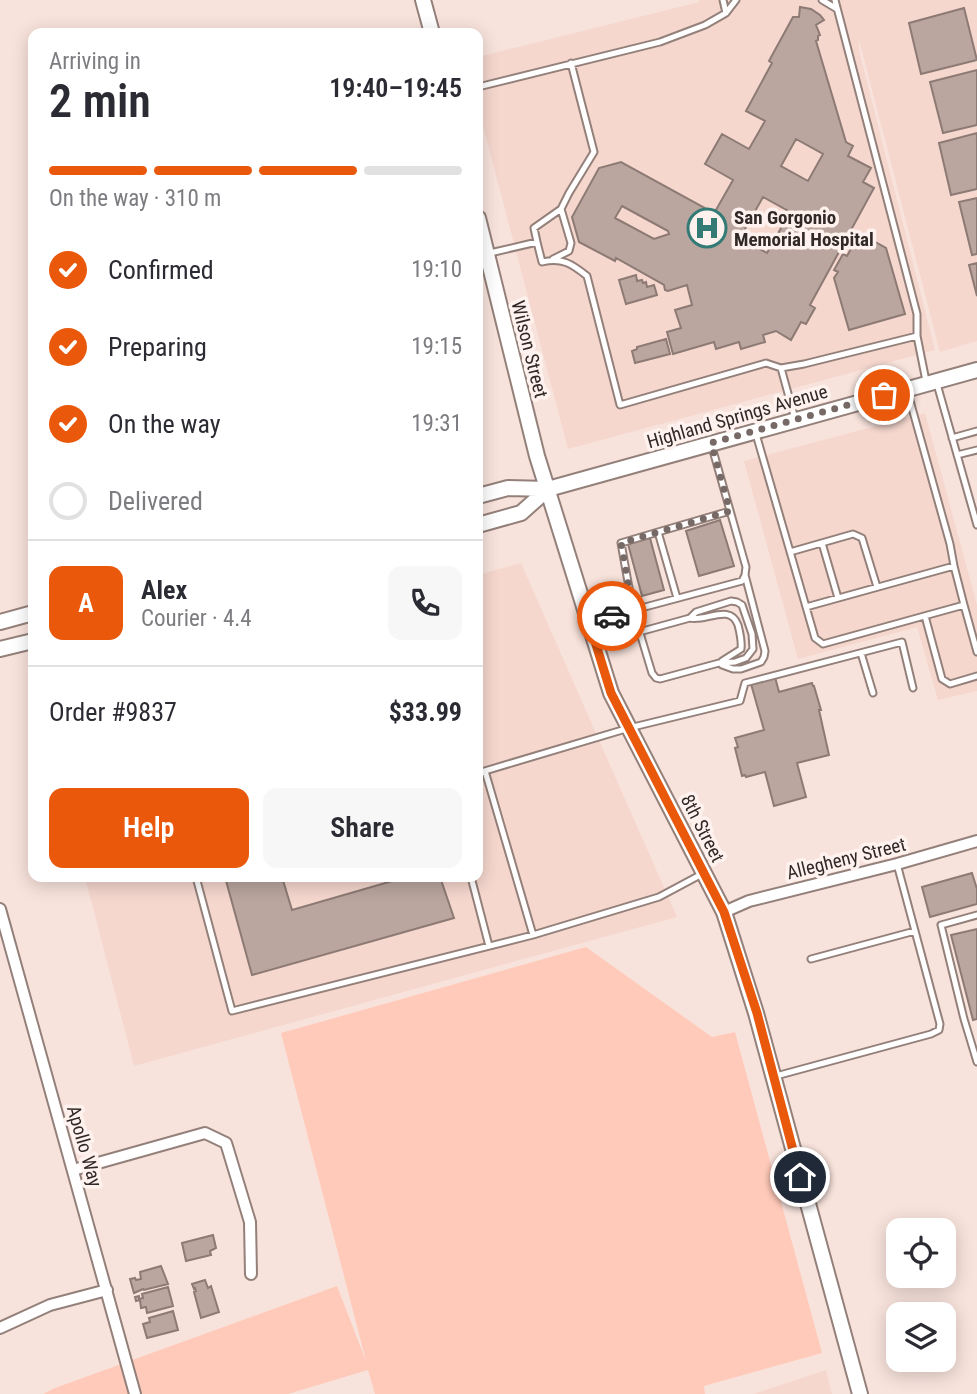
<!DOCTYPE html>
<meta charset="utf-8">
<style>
body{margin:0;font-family:"Roboto Condensed",sans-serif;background:#f7f7f7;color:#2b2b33;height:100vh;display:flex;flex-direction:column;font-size:26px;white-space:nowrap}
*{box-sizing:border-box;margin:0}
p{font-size:23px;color:#7c7c81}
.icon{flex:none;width:38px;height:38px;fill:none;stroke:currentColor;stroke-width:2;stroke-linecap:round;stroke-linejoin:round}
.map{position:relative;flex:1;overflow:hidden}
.details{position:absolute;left:28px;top:28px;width:455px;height:854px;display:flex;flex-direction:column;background:#fff;border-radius:14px;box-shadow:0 4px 18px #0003}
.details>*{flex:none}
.controls{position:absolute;left:886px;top:1218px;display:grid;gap:14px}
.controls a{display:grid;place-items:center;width:70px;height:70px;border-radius:14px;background:#fff;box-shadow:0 4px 18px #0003;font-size:35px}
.pin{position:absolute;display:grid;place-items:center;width:60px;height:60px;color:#fff;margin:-30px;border:4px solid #fff;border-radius:50%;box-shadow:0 2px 7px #0007}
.courier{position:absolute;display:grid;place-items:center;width:70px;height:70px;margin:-35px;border:5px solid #ea580c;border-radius:50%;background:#fff;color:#222;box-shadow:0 2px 9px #0007}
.overview em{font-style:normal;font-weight:600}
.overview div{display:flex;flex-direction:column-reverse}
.overview{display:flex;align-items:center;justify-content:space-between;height:119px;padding:0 21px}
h1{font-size:46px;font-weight:600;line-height:52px}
.bar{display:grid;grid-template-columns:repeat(4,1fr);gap:10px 7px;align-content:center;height:84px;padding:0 21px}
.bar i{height:9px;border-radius:5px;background:#e1e1e2}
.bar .active{background:#ea580c}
.bar p{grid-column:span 4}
.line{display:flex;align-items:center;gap:18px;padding:0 21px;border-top:2px solid #e1e1e2}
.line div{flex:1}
.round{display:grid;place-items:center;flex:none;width:74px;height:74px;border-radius:14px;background:#f7f7f7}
ol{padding:0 21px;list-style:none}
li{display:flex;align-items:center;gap:21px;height:77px}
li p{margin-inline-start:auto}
li .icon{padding:7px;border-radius:50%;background:#ea580c;color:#fff;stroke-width:4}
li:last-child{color:#7c7c81}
li i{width:38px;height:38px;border:4px solid #e1e1e2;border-radius:50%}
.cta{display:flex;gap:14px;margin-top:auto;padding:14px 21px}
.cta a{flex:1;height:80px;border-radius:14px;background:#ea580c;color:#fff;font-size:28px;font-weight:600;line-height:80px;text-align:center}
.cta a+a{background:#f7f7f7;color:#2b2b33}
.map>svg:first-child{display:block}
.built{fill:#f5d7ce}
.green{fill:#ffcaba}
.building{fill:#baa69f;stroke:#8d7a74;stroke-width:2;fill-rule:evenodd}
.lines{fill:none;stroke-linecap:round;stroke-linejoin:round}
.lane-casing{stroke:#94807a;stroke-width:9}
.street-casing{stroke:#94807a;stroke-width:14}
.secondary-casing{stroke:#94807a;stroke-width:18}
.lane{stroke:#fff;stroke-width:5}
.street{stroke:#fff;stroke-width:10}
.secondary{stroke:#fff;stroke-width:14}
.done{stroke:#776a66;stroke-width:7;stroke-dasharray:0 12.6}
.route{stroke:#ea580c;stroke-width:9}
.labels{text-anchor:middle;stroke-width:7;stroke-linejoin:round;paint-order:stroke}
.poi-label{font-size:19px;font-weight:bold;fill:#312926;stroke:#fff2ee;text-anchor:start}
.street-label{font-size:19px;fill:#312926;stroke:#fff2ee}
</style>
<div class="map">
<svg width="977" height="1394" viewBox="0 0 977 1394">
<rect width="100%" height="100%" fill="#f8e3dc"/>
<path class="built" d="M 699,0 L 977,0 L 977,341 L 940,352 L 858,36 L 860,54 L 935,350 L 568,449 L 478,107 L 478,57 L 699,2 Z
M 925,413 L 977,605 L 977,691 L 938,700 L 917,627 L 798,659 L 744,461 Z
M 521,563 L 677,917 L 134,1066 L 85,877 L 478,877 L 478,575 Z
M 826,1370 L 832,1394 L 753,1394 Z"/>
<path class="green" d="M 586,947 L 712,1037 L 735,1032 L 822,1353 L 704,1386 L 705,1394 L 375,1394 L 368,1370 L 288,1394 L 43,1394 L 55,1388 L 337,1286 L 366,1361 L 281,1033 Z"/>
<path class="building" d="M 800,7 L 811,9 L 820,15 L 824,20 L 816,25 L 820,35 L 818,36 L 818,40 L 816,41 L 846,142 L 853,146 L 848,156 L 871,168 L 863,182 L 874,188 L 810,305 L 815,308 L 806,324 L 801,322 L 791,340 L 776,331 L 763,335 L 765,342 L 741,349 L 739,342 L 716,349 L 714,342 L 673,354 L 667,332 L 681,328 L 675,310 L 692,305 L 687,285 L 668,291 L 665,290 L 664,285 L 616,258 L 615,261 L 579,242 L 572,217 L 599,168 L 621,162 L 705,208 L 703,211 L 708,224 L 733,180 L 705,164 L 722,134 L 749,149 L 765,121 L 746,111 L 772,63 L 769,61 L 793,17 L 799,17 ZM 796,139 L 823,154 L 808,181 L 781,166 ZM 763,197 L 790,212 L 767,253 L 740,238 ZM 622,206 L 668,231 L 669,234 L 654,239 L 615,218 Z
M 964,8 L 977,60 L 921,74 L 909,23 Z
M 977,70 L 977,125 L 943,133 L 930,82 Z
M 977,133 L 977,189 L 951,195 L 939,143 Z
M 977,198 L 977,254 L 972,255 L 959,202 Z
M 861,234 L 886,248 L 905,314 L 849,330 L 834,278 L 838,272 L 834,270 L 843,254 L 847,256 L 853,245 L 855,246 Z
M 977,263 L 977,296 L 969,265 Z
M 636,275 L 637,281 L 642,280 L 643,283 L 646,282 L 647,287 L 654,285 L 657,295 L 626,304 L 619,280 Z
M 666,339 L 670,354 L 635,363 L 632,351 L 637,349 L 637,347 Z
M 720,520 L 734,566 L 699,576 L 686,531 Z
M 650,538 L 664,590 L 642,596 L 628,544 Z
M 775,677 L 779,692 L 812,683 L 813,686 L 814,686 L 821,710 L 819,710 L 829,755 L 797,763 L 806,797 L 774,806 L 765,772 L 746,777 L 745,775 L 742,776 L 735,748 L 738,747 L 735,738 L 764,730 L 751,684 Z
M 972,873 L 977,889 L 977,904 L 930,917 L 922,887 Z
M 225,877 L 282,877 L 292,910 L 406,877 L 440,877 L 454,918 L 252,975 Z
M 977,929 L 977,1019 L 973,1020 L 951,935 Z
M 213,1235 L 216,1248 L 210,1251 L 211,1255 L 186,1261 L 182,1243 Z
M 161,1266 L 168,1284 L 144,1290 L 143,1289 L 134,1293 L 130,1279 L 135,1278 L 136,1280 L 141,1279 L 140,1272 Z
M 205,1280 L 208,1288 L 211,1286 L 219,1312 L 201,1318 L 194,1292 L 196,1291 L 195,1288 L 194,1289 L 192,1284 Z
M 168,1287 L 173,1306 L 147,1313 L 146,1307 L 141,1308 L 140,1300 L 136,1301 L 135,1297 L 139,1296 L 139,1299 L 143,1298 L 142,1294 Z
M 173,1311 L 178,1330 L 147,1338 L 143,1324 L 150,1322 L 149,1318 Z"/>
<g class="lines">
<defs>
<path id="lane" d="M 822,0 L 837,9
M 835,0 L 917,314 L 917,336 L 926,381
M 726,13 L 736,0
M 478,87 L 660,42 L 705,25 L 726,13 L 723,0
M 537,242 L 534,228 L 561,209 L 569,193 L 594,152 L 571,63
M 490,253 L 537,242 L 542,262 C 562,257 572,264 587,276 L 620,405 L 766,363 L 781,368 L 804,364 L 917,336
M 553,259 L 569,251 L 571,243 L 561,209
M 781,368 L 795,419
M 937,384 L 977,525
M 907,390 L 950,544 L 954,566
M 756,434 L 815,638 L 823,644 L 964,605 L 954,566 L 806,607
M 952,438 L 977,431
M 957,455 L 977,450
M 658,532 L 621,543 L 633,610 L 652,673 L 656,678 L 660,679 L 719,663 L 735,662 L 746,658 L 753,649 L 752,634 L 742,605 L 737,602 L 731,601 L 696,612 L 690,618
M 822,543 L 838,598
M 790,552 L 853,534 L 862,538 L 877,587
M 677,598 L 658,532 L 730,511
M 964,605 L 977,652
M 925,616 L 942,679 L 950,684 L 977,676
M 589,622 L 742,581 L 745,575 L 746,567 L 712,447
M 639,632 L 690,618 C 706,622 730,603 738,625 C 740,633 742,640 741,649 L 722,661
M 861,653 L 873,693
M 722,665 L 733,669 L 741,669 L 761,662 L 764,657 L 765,651 L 745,575
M 485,771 L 533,935 L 659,897 L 702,874
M 478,773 L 629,728 L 740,701 L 745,683 L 902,642 L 913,688
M 196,877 L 232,1011 L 533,935
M 471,877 L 489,946
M 977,915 L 941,925 L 964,1019 L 977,1062
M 811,959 L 915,931
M 776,1076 L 931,1034 L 939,1030 L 940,1024 L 897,864"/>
<path id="street" d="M 0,909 L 135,1394
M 724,912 L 749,901 L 897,864 L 977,841
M 73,1170 L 205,1133 L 226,1143 L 250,1222 L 251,1274
M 0,1328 L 50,1305 L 107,1290"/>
<path id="secondary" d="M 423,0 L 432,33
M 478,218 L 537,456 L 611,693 L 724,912 L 756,1013 L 860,1394
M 478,496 L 508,488 L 548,489 L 977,370
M 478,525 L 521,513 L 548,489
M 0,622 L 33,613
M 0,649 L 33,641"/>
</defs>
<use href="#lane" class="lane-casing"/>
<use href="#street" class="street-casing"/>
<use href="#secondary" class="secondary-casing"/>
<use href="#lane" class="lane"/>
<use href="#street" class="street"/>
<use href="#secondary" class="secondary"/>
</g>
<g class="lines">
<path class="done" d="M 612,616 L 633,611 L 621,543 L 730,511 L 711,443 L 884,395"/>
<path class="route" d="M 612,616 L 589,622 L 611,693 L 724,912 L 757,1013 L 800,1177"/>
</g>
<defs>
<symbol id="hospital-ring" viewBox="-11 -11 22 22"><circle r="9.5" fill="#fff2ee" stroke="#347b76" stroke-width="1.5"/><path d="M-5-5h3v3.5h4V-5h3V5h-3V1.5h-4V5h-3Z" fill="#347b76"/></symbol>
</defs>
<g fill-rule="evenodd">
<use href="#hospital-ring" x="685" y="206" width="44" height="44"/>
</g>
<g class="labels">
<g class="poi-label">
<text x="734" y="224">San Gorgonio<tspan x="734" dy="22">Memorial Hospital</tspan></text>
</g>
<g class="street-label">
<text transform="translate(530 349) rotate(76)" y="7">Wilson Street</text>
<text transform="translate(737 416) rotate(-16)" y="7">Highland Springs Avenue</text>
<text transform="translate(703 828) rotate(63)" y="7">8th Street</text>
<text transform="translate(846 858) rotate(-14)" y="7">Allegheny Street</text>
<text transform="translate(85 1146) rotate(74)" y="7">Apollo Way</text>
</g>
</g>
</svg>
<div class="controls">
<a><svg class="icon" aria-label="locate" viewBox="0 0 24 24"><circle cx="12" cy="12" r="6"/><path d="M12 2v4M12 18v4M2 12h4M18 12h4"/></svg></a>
<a><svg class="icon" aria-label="layers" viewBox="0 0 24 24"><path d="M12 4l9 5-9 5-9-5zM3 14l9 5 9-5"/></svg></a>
</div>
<div class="pin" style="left:884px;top:395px;background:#ea580c"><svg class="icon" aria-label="bag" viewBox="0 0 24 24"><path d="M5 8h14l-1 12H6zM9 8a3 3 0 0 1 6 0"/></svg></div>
<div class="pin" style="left:800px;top:1177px;background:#1f2937"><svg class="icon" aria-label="home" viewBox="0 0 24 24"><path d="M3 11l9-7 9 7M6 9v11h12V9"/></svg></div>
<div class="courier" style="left:612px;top:616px"><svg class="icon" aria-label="car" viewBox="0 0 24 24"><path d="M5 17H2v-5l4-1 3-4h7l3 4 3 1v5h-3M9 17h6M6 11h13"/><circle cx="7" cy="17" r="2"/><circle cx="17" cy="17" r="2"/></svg></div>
<section class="details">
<div class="overview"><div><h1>2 min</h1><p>Arriving in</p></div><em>19:40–19:45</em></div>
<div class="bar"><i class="active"></i><i class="active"></i><i class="active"></i><i></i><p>On the way · 310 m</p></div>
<ol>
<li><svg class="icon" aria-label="check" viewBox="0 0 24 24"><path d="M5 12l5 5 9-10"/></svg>Confirmed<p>19:10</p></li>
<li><svg class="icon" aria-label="check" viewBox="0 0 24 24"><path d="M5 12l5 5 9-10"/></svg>Preparing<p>19:15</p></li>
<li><svg class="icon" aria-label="check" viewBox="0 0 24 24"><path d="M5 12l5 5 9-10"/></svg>On the way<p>19:31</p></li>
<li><i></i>Delivered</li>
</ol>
<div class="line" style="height:126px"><b class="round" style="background:#ea580c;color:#fff">A</b><div><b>Alex</b><p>Courier · 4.4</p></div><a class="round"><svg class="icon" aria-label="phone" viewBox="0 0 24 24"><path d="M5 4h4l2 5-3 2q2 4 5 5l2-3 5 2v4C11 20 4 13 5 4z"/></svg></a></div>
<div class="line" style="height:91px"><div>Order #9837</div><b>$33.99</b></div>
<div class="cta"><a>Help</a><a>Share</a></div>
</section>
</div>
